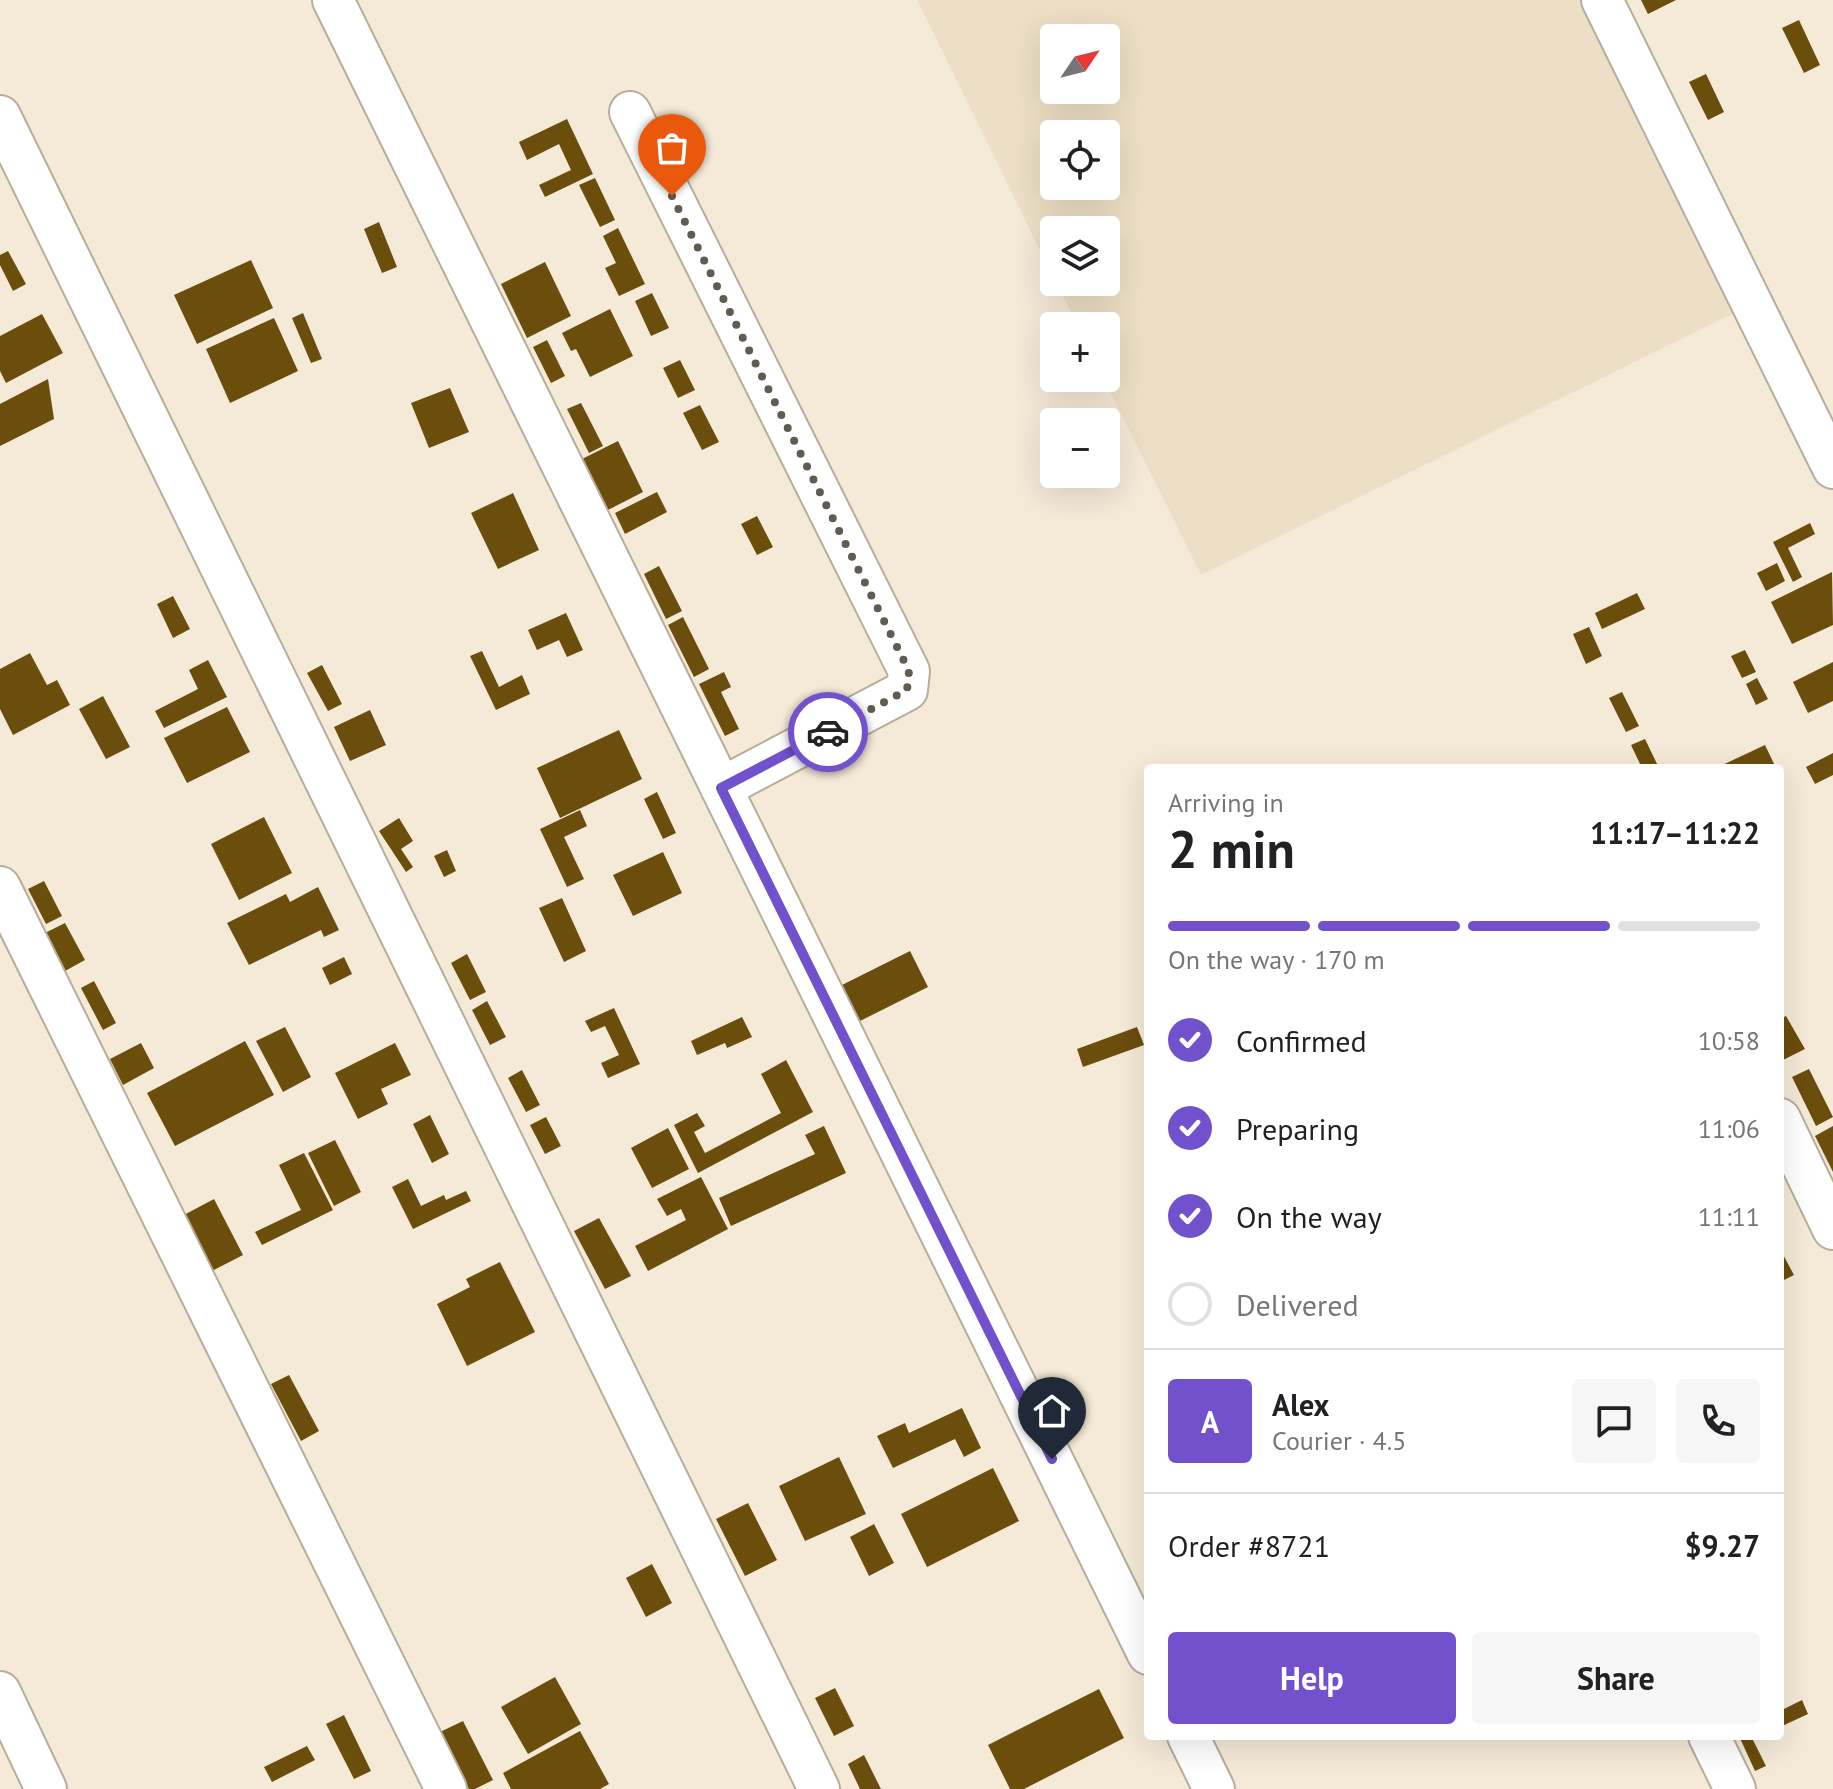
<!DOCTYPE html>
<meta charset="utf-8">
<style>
body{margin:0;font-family:"PT Sans",sans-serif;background:#f6f6f6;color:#202124;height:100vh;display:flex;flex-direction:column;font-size:30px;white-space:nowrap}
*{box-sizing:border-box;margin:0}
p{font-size:26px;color:#757577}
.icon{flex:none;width:44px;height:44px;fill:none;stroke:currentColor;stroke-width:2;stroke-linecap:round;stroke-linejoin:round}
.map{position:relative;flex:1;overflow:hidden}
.drawer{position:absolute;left:1144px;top:764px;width:640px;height:976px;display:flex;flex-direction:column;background:#fff;border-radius:8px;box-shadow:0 8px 32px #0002}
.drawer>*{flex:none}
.needle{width:52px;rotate:55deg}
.tools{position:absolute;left:1040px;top:24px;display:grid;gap:16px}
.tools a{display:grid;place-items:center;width:80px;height:80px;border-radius:8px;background:#fff;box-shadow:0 8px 32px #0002;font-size:40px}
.pin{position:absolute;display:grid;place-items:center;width:68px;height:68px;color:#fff;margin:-82px -34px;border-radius:50% 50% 50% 0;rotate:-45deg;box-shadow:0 0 8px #0007}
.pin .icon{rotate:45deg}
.courier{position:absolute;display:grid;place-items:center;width:80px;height:80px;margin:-40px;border:6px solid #7252cc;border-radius:50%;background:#fff;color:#222;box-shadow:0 2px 10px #0007}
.headline em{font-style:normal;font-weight:600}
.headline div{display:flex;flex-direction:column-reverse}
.headline{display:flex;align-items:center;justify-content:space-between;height:136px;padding:0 24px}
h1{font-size:52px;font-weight:600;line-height:60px}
.bar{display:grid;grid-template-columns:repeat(4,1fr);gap:12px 8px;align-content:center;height:96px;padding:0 24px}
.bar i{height:10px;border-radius:6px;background:#e0e0e0}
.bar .selected{background:#7252cc}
.bar p{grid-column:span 4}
.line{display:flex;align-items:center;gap:20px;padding:0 24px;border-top:2px solid #e0e0e0}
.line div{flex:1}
.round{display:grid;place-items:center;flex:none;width:84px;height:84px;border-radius:8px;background:#f6f6f6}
ol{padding:0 24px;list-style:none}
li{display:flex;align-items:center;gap:24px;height:88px}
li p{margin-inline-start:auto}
li .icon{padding:8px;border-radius:50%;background:#7252cc;color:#fff;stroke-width:4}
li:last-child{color:#757577}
li i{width:44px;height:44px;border:4px solid #e0e0e0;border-radius:50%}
.cta{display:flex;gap:16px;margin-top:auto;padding:16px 24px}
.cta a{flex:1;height:92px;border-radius:8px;background:#7252cc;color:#fff;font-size:32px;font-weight:600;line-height:92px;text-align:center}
.cta a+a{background:#f6f6f6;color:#202124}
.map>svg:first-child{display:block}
.built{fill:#eddfc6;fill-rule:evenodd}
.building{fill:#6b4d0c}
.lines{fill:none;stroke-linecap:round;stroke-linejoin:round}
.minor-casing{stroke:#b7ad9b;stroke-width:44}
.minor{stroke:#fff;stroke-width:40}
.done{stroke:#615b51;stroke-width:8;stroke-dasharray:0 14.4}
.route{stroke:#7252cc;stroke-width:10}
</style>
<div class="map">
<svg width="1833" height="1789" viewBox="0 0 1833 1789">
<rect width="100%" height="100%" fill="#f5ead8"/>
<path class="built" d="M 917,0 L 1580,0 L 1734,313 L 1201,575 L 1103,378 L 1106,378 L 1106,326 L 1078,326 L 1056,282 L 1106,282 L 1106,230 L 1054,230 L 1054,278 ZM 1054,38 L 1106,38 L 1106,90 L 1054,90 ZM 1054,134 L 1106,134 L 1106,186 L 1054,186 Z"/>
<path class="building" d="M 1641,0 L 1676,0 L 1648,14 Z
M 1799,20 L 1820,65 L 1804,73 L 1782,28 Z
M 1706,74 L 1724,112 L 1708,120 L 1689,82 Z
M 567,119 L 593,174 L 545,197 L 539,185 L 571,170 L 559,144 L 527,160 L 519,142 Z
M 595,178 L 615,220 L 600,227 L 579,185 Z
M 379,222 L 397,267 L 382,273 L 364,229 Z
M 618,228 L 645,284 L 619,296 L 605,268 L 616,263 L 603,236 Z
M 8,251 L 26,284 L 13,291 L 0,265 L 0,255 Z
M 251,260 L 273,308 L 197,344 L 174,295 Z
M 545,262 L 571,316 L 527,338 L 501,284 Z
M 652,293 L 669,328 L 651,336 L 635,301 Z
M 610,309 L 633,356 L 590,377 L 576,349 L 571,351 L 562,333 Z
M 303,313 L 322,359 L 311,363 L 292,318 Z
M 42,314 L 63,353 L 6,383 L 0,371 L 0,336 Z
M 274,318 L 298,371 L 230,403 L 206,349 Z
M 547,340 L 565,376 L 551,383 L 533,347 Z
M 680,360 L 695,390 L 678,398 L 663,368 Z
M 48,379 L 54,419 L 0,446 L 0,404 Z
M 450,388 L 469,432 L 429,448 L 411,403 Z
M 581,403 L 603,446 L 589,453 L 567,409 Z
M 700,405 L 719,442 L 702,450 L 683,413 Z
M 618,441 L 643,492 L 608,510 L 582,459 Z
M 657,492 L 667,512 L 625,534 L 615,513 Z
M 513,493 L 539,550 L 498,569 L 471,513 Z
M 757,516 L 773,547 L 757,555 L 741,524 Z
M 1810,523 L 1815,534 L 1788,548 L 1802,577 L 1793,582 L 1773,542 Z
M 1777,563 L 1785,581 L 1766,591 L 1757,573 Z
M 659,566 L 682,611 L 666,619 L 644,574 Z
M 1832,572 L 1833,625 L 1792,644 L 1771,602 Z
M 1637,593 L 1645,609 L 1602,629 L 1595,613 Z
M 173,596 L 190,629 L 173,638 L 157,604 Z
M 566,613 L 583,650 L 567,657 L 559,640 L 537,650 L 528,630 Z
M 683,617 L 709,669 L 694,677 L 668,625 Z
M 1589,627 L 1602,656 L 1586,664 L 1573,634 Z
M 1745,650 L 1756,672 L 1742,678 L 1731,656 Z
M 482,651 L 499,687 L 522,675 L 530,694 L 496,710 L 470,656 Z
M 30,653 L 47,685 L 57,680 L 70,705 L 13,735 L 0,709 L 0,669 Z
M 208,660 L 227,697 L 164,728 L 155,711 L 198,689 L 189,670 Z
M 1833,662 L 1833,701 L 1808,713 L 1793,682 Z
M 322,665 L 342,704 L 328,711 L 307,673 Z
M 724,672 L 731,687 L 721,692 L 739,729 L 725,736 L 699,684 Z
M 1757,678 L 1768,699 L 1756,705 L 1746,684 Z
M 1622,692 L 1639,726 L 1626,732 L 1609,698 Z
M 103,696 L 130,747 L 106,759 L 79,709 Z
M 227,707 L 250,752 L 187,783 L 164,738 Z
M 370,710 L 386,745 L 350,761 L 334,727 Z
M 619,730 L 642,779 L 560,818 L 537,768 Z
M 1645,739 L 1659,768 L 1642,768 L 1631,745 Z
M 1765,745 L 1776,768 L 1716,768 Z
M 1833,753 L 1833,775 L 1815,784 L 1806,767 Z
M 657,792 L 676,833 L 663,839 L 644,799 Z
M 580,810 L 587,826 L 564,837 L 584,879 L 567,887 L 540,829 Z
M 264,817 L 292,873 L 239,900 L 211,844 Z
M 399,818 L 413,841 L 401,849 L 413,867 L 406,872 L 379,831 Z
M 447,850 L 456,871 L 444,877 L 434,856 Z
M 663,852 L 682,893 L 633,916 L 613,875 Z
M 44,881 L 62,916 L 46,924 L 28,889 Z
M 318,887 L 339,930 L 324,937 L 321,930 L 249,965 L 227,923 L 286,894 L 290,902 Z
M 562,898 L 586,951 L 564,962 L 539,908 Z
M 65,923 L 85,960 L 65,971 L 45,933 Z
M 910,951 L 928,987 L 860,1021 L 842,985 Z
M 467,954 L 486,992 L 470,1000 L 451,963 Z
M 344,957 L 352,974 L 330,985 L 322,968 Z
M 94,981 L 116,1023 L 103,1030 L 81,988 Z
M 487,1001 L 506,1037 L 490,1045 L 472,1010 Z
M 614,1008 L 640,1064 L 608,1078 L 601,1063 L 619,1055 L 605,1026 L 591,1032 L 585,1021 Z
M 1786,1016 L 1805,1049 L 1783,1060 L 1780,1054 L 1780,1019 Z
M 742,1017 L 752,1037 L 727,1048 L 725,1043 L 697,1055 L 691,1041 Z
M 285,1027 L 311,1077 L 283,1092 L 256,1041 Z
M 1137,1027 L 1144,1045 L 1083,1067 L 1077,1049 Z
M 245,1041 L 274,1095 L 175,1146 L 147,1093 Z
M 141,1043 L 154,1068 L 123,1085 L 110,1059 Z
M 395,1043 L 411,1075 L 381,1089 L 388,1104 L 358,1119 L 335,1073 Z
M 786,1060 L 813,1112 L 698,1173 L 674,1125 L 697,1113 L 705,1126 L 694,1132 L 705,1153 L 781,1113 L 761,1074 Z
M 1809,1069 L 1833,1117 L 1816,1126 L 1792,1077 Z
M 522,1070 L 540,1105 L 526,1112 L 508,1078 Z
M 430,1115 L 449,1154 L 432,1163 L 413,1124 Z
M 546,1117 L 561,1146 L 545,1154 L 530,1125 Z
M 824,1126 L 846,1173 L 731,1226 L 719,1198 L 815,1154 L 805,1135 Z
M 1833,1126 L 1833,1172 L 1815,1136 Z
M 668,1128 L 689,1169 L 652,1188 L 631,1148 Z
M 335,1140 L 361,1192 L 334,1206 L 308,1153 Z
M 304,1153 L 333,1210 L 262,1245 L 255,1232 L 301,1210 L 279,1165 Z
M 701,1177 L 728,1229 L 648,1271 L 635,1246 L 686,1220 L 681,1209 L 667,1216 L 657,1199 Z
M 408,1179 L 421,1206 L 444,1195 L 446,1200 L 466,1191 L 471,1201 L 413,1229 L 392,1187 Z
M 214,1199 L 243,1255 L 210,1272 L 182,1216 Z
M 599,1218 L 631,1276 L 605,1289 L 574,1231 Z
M 1780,1249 L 1794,1275 L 1780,1282 Z
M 500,1262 L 535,1332 L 467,1366 L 437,1304 L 470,1287 L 466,1279 Z
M 289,1375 L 319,1431 L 301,1441 L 271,1384 Z
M 962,1408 L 981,1448 L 964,1457 L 955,1439 L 893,1468 L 877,1436 L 905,1423 L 909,1433 Z
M 839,1457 L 866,1514 L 805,1541 L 779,1486 Z
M 993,1468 L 1019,1521 L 927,1567 L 901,1514 Z
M 748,1503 L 777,1560 L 745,1576 L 716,1519 Z
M 874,1524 L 894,1563 L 869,1576 L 850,1537 Z
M 652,1564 L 672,1603 L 646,1617 L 626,1578 Z
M 555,1677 L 581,1724 L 528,1754 L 501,1707 Z
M 835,1688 L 854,1726 L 834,1736 L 815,1698 Z
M 1099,1689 L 1124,1738 L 1024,1789 L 1010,1789 L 988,1745 Z
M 1802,1700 L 1808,1714 L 1780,1727 L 1780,1711 Z
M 344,1715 L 371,1771 L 354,1779 L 326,1724 Z
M 463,1721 L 493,1780 L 475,1789 L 469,1789 L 440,1732 Z
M 580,1731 L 609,1784 L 600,1789 L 511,1789 L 503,1773 Z
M 1739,1736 L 1762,1736 L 1753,1740 L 1766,1766 L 1755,1771 Z
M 307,1746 L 315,1760 L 272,1782 L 264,1767 Z
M 864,1755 L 881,1789 L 860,1789 L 848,1764 Z"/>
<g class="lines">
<defs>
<path id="minor" d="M 333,0 L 1148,1654
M 1602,0 L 1833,468
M 630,112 L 909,671 L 907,690 L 721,788
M 0,116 L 819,1789
M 0,887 L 446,1789
M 1780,1119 L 1833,1229
M 0,1692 L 46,1789
M 1188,1736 L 1214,1789
M 1709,1736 L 1735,1789"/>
</defs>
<use href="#minor" class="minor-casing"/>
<use href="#minor" class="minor"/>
</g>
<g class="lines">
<path class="done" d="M 672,196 L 909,671 L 907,690 L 828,732"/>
<path class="route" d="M 828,732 L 721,788 L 1052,1459"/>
</g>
</svg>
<div class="tools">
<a><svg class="needle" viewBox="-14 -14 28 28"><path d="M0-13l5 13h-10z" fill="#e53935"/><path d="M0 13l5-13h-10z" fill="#757577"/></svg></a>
<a><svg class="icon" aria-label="locate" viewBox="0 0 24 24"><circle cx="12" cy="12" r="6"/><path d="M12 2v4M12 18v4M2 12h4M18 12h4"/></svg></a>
<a><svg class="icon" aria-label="layers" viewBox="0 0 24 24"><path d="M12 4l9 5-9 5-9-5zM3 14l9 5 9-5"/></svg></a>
<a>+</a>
<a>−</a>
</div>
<div class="pin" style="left:672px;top:196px;background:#ea580c"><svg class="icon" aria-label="bag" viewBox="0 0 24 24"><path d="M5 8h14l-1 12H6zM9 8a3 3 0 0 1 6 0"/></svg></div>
<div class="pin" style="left:1052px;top:1459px;background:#1f2937"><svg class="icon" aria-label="home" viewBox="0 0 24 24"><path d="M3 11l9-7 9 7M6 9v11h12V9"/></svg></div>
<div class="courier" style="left:828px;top:732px"><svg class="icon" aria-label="car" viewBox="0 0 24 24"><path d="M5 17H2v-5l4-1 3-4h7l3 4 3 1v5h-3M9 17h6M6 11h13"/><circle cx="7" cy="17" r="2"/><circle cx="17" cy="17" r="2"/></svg></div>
<section class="drawer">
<div class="headline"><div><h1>2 min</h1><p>Arriving in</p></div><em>11:17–11:22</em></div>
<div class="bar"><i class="selected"></i><i class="selected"></i><i class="selected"></i><i></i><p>On the way · 170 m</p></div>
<ol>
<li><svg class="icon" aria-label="check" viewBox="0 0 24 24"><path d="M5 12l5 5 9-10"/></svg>Confirmed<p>10:58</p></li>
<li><svg class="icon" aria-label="check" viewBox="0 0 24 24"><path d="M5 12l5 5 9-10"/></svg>Preparing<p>11:06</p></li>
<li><svg class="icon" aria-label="check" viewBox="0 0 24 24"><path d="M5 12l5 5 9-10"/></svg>On the way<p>11:11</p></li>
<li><i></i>Delivered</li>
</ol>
<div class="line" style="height:144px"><b class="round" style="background:#7252cc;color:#fff">A</b><div><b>Alex</b><p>Courier · 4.5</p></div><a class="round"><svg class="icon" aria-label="chat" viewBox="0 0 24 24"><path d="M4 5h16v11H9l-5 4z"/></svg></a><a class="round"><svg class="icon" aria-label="phone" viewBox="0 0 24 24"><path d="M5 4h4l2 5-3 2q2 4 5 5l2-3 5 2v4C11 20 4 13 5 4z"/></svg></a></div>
<div class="line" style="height:104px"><div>Order #8721</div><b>$9.27</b></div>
<div class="cta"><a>Help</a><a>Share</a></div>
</section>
</div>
